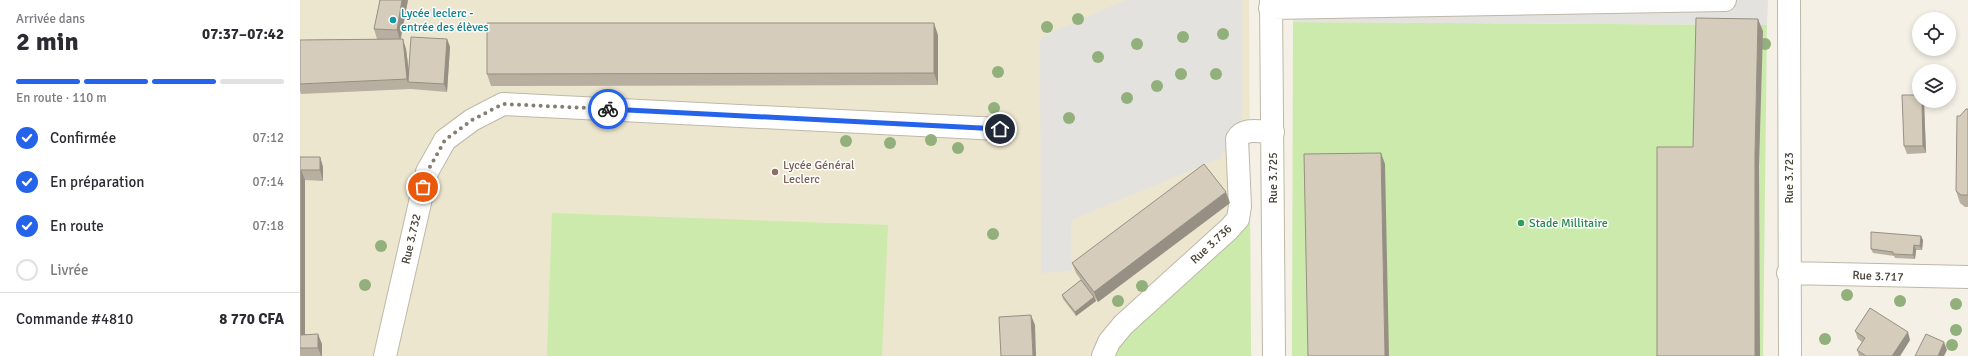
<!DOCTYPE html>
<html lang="fr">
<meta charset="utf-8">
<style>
body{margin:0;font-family:Signika,sans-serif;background:#f7f7f7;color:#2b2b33;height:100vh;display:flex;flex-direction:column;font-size:15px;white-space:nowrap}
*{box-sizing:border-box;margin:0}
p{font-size:13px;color:#7c7c81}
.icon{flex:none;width:22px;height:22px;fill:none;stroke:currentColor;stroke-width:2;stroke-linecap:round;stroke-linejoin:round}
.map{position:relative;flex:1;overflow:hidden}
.sheet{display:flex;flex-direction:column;background:#fff;width:300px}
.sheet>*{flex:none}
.buttons{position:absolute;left:1612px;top:12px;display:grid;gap:8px}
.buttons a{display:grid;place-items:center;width:44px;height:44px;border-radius:50%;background:#fff;box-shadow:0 2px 6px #0003;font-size:20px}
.pin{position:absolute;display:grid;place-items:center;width:34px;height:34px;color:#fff;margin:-17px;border:2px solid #fff;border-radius:50%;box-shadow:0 1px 4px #0007}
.courier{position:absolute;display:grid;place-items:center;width:40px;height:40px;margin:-20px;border:3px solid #2563eb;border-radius:50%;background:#fff;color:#222;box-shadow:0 1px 5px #0007}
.head em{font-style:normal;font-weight:700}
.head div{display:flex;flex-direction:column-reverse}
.head{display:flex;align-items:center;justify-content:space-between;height:68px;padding:0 16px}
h1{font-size:26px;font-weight:700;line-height:30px}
.bar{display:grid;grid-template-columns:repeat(4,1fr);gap:6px 4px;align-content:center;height:48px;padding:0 16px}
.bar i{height:5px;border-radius:3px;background:#e1e1e2}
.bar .active{background:#2563eb}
.bar p{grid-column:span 4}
.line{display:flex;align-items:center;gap:10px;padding:0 16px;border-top:1px solid #e1e1e2}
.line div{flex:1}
ol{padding:0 16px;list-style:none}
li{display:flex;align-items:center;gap:12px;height:44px}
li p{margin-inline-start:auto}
li .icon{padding:4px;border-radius:50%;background:#2563eb;color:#fff;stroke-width:4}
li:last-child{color:#7c7c81}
li i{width:22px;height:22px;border:2px solid #e1e1e2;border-radius:50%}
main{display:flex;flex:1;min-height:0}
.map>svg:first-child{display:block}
.education{fill:#ede6cf}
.green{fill:#cbeaac}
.parking{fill:#e4e2de}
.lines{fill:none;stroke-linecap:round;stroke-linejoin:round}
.minor-casing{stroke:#bfb8a8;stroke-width:24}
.minor{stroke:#fff;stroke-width:22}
.tree{fill:#92b07c}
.wall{fill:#b8afa1}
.shaded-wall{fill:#968f83}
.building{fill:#d6ccbb;stroke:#968f83}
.done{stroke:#847e73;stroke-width:4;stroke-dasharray:0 7.2}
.route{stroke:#2563eb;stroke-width:5}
.culture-dot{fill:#0f9aa8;stroke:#fff;stroke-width:1.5}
.education-dot{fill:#8d6e63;stroke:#fff;stroke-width:1.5}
.leisure-dot{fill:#2e9e5b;stroke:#fff;stroke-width:1.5}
.labels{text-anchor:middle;stroke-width:3;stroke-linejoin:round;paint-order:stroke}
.culture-label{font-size:12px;fill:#0d838f;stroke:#fff;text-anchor:start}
.education-label{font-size:12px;fill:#785e54;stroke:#fff;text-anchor:start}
.street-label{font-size:12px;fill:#474035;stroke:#fff}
.leisure-label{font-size:12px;fill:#27864d;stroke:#fff;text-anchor:start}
</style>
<main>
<section class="sheet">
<div class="head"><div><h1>2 min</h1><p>Arrivée dans</p></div><em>07:37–07:42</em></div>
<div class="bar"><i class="active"></i><i class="active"></i><i class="active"></i><i></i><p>En route · 110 m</p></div>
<ol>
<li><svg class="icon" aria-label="check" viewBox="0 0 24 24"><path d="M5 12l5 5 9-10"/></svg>Confirmée<p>07:12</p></li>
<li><svg class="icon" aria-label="check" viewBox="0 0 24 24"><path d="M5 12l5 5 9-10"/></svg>En préparation<p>07:14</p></li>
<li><svg class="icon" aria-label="check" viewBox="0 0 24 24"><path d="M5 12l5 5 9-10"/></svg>En route<p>07:18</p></li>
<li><i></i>Livrée</li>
</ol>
<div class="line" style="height:52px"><div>Commande #4810</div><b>8 770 CFA</b></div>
</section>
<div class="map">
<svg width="1668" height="356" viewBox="0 0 1668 356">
<rect width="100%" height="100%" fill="#f4f0e6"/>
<path class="education" d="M 0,0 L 949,0 L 951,356 L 0,356 Z"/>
<path class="green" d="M 993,22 L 1467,25 L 1463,356 L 992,356 Z
M 252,213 L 588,225 L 582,356 L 247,356 Z
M 950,214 L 951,356 L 814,356 L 819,340 Z"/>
<path class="parking" d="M 826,0 L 942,0 L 942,118 L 921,158 L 774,219 L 771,226 L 772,271 L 741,273 L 740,41 L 742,37 L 750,33 Z
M 992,0 L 1468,0 L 1467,25 L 993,22 Z"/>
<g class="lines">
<defs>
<path id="minor" d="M 971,0 L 974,356
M 1489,0 L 1490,356
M 970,8 L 1425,0
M 1488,273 L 1668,277
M 85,356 L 127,172 L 145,140 L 172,120 L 203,104 L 699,129
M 803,356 L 809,342 L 823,325 L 929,229 L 938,219 L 940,206 L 937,139 C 944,127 960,132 973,132"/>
</defs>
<use href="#minor" class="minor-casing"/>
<use href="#minor" class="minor"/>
</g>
<g class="tree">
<circle cx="778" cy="19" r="6"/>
<circle cx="747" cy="27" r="6"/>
<circle cx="923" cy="34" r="6"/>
<circle cx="883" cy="37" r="6"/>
<circle cx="837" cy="44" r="6"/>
<circle cx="1465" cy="44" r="6"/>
<circle cx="798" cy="57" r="6"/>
<circle cx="698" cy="72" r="6"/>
<circle cx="881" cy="74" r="6"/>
<circle cx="916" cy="74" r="6"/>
<circle cx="857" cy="86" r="6"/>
<circle cx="827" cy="98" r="6"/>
<circle cx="694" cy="108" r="6"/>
<circle cx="769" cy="118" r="6"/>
<circle cx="631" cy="140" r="6"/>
<circle cx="546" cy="141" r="6"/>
<circle cx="590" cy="143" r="6"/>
<circle cx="658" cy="148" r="6"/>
<circle cx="693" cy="234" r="6"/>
<circle cx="81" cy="246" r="6"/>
<circle cx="65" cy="285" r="6"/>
<circle cx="842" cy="286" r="6"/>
<circle cx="1547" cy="295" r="6"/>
<circle cx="818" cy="301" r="6"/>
<circle cx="1600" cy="301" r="6"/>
<circle cx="1656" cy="304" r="6"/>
<circle cx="1656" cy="330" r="6"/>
<circle cx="1525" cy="339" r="6"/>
<circle cx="1652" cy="345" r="6"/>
</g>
<path class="wall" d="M 80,0 L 108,0 L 101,39 L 106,49 L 109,70 L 147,39 L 150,47 L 147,92 L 111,89 L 1,94 L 0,91 L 0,40 L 77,39 L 74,29 Z
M 638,35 L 638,85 L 191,86 L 187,74 Z
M 1624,102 L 1626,153 L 1607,154 L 1604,146 Z
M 1668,109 L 1668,207 L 1665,207 L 1660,203 L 1656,191 Z
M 0,157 L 20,157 L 23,167 L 23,181 L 5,180 L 5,334 L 22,344 L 22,356 L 0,356 Z
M 930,203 L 798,302 L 795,298 L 796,301 L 776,316 L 763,299 L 762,295 L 781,280 L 776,273 L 772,263 Z
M 1623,240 L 1622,250 L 1616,250 L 1615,259 L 1595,258 L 1594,256 L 1573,253 L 1571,249 Z
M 1555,331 L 1610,340 L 1600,356 L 1559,356 L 1557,350 L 1562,342 L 1558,339 Z"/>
<path class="shaded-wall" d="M 102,0 L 108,0 L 100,40 L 97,30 Z
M 1458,19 L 1463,31 L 1459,166 L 1460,356 L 1455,356 L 1455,154 Z
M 634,23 L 638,35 L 638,85 L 634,73 Z
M 103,39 L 106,49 L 110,82 L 108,82 L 107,79 Z
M 147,39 L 150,47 L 147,92 L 144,84 Z
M 1622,101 L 1624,101 L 1624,102 L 1626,153 L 1623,146 Z
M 1081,153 L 1085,164 L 1089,356 L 1085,356 Z
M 20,157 L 23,167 L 23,181 L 20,170 Z
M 1,170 L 5,180 L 5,345 L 1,335 Z
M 926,192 L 930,203 L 798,302 L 794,292 Z
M 1621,236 L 1623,240 L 1622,250 L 1620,246 Z
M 1614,245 L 1616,250 L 1615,259 L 1613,255 Z
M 794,297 L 796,301 L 776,316 L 775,312 Z
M 731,315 L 735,325 L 736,356 L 733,356 Z
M 1608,332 L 1610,340 L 1600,356 L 1592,356 Z
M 18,334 L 22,344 L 22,356 L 21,356 L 18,348 Z
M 1644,342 L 1647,350 L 1644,356 L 1638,356 Z"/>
<path class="building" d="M 80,0 L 102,0 L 97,30 L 74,29 Z
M 1396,18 L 1458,19 L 1455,154 L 1455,356 L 1357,356 L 1357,147 L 1393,147 Z
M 187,23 L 634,23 L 634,73 L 187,74 Z
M 111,37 L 147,39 L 144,84 L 108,82 Z
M 103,39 L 107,79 L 0,84 L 0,40 Z
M 1602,95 L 1619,95 L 1619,101 L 1622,101 L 1623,146 L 1604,146 Z
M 1666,109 L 1668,109 L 1668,195 L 1661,195 L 1656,191 L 1657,116 L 1660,116 Z
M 1081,153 L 1085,356 L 1008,356 L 1004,154 Z
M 0,157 L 20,157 L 20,170 L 1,170 L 1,335 L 18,334 L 18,348 L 0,348 Z
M 904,164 L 926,192 L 794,292 L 772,263 Z
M 1571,232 L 1621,236 L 1620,246 L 1614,245 L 1613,255 L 1593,254 L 1593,252 L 1571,249 Z
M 781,280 L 794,297 L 775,312 L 762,295 Z
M 1570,308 L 1608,332 L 1592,356 L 1566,356 L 1557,350 L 1565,338 L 1555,331 Z
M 731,315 L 733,356 L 701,356 L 699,317 Z
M 1626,334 L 1644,342 L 1638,356 L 1615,356 Z"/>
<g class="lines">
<path class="done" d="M 123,187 L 127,172 L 145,140 L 172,120 L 203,104 L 308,109"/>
<path class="route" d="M 308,109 L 700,129"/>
</g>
<circle class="culture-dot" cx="93" cy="20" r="4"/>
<circle class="education-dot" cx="475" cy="172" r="4"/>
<circle class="leisure-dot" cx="1221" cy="223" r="4"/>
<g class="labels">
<g class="culture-label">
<text x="101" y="17">Lycée leclerc -<tspan x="101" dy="14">entrée des élèves</tspan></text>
</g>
<g class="education-label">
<text x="483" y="169">Lycée Général<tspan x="483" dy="14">Leclerc</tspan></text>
</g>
<g class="street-label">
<text transform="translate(973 178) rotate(-90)" y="4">Rue 3.725</text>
<text transform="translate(1489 178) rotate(-90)" y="4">Rue 3.723</text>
<text transform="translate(111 239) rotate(-77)" y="4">Rue 3.732</text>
<text transform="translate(911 244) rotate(-43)" y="4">Rue 3.736</text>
<text transform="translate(1578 276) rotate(2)" y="4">Rue 3.717</text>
</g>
<g class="leisure-label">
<text x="1229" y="227">Stade Millitaire</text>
</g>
</g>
</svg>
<div class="buttons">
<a><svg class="icon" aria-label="locate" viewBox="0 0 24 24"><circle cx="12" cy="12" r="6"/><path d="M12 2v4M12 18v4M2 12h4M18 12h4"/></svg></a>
<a><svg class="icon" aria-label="layers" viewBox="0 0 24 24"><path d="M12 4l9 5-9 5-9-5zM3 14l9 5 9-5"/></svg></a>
</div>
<div class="pin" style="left:123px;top:187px;background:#ea580c"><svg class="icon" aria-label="bag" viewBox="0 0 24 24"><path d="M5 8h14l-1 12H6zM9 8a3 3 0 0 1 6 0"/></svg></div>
<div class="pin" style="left:700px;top:129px;background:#1f2937"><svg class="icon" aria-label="home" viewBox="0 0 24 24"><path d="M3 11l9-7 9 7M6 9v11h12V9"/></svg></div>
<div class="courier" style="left:308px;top:109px"><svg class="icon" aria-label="bike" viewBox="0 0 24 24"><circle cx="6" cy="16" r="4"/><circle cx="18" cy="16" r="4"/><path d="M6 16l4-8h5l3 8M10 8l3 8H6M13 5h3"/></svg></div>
</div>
</main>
